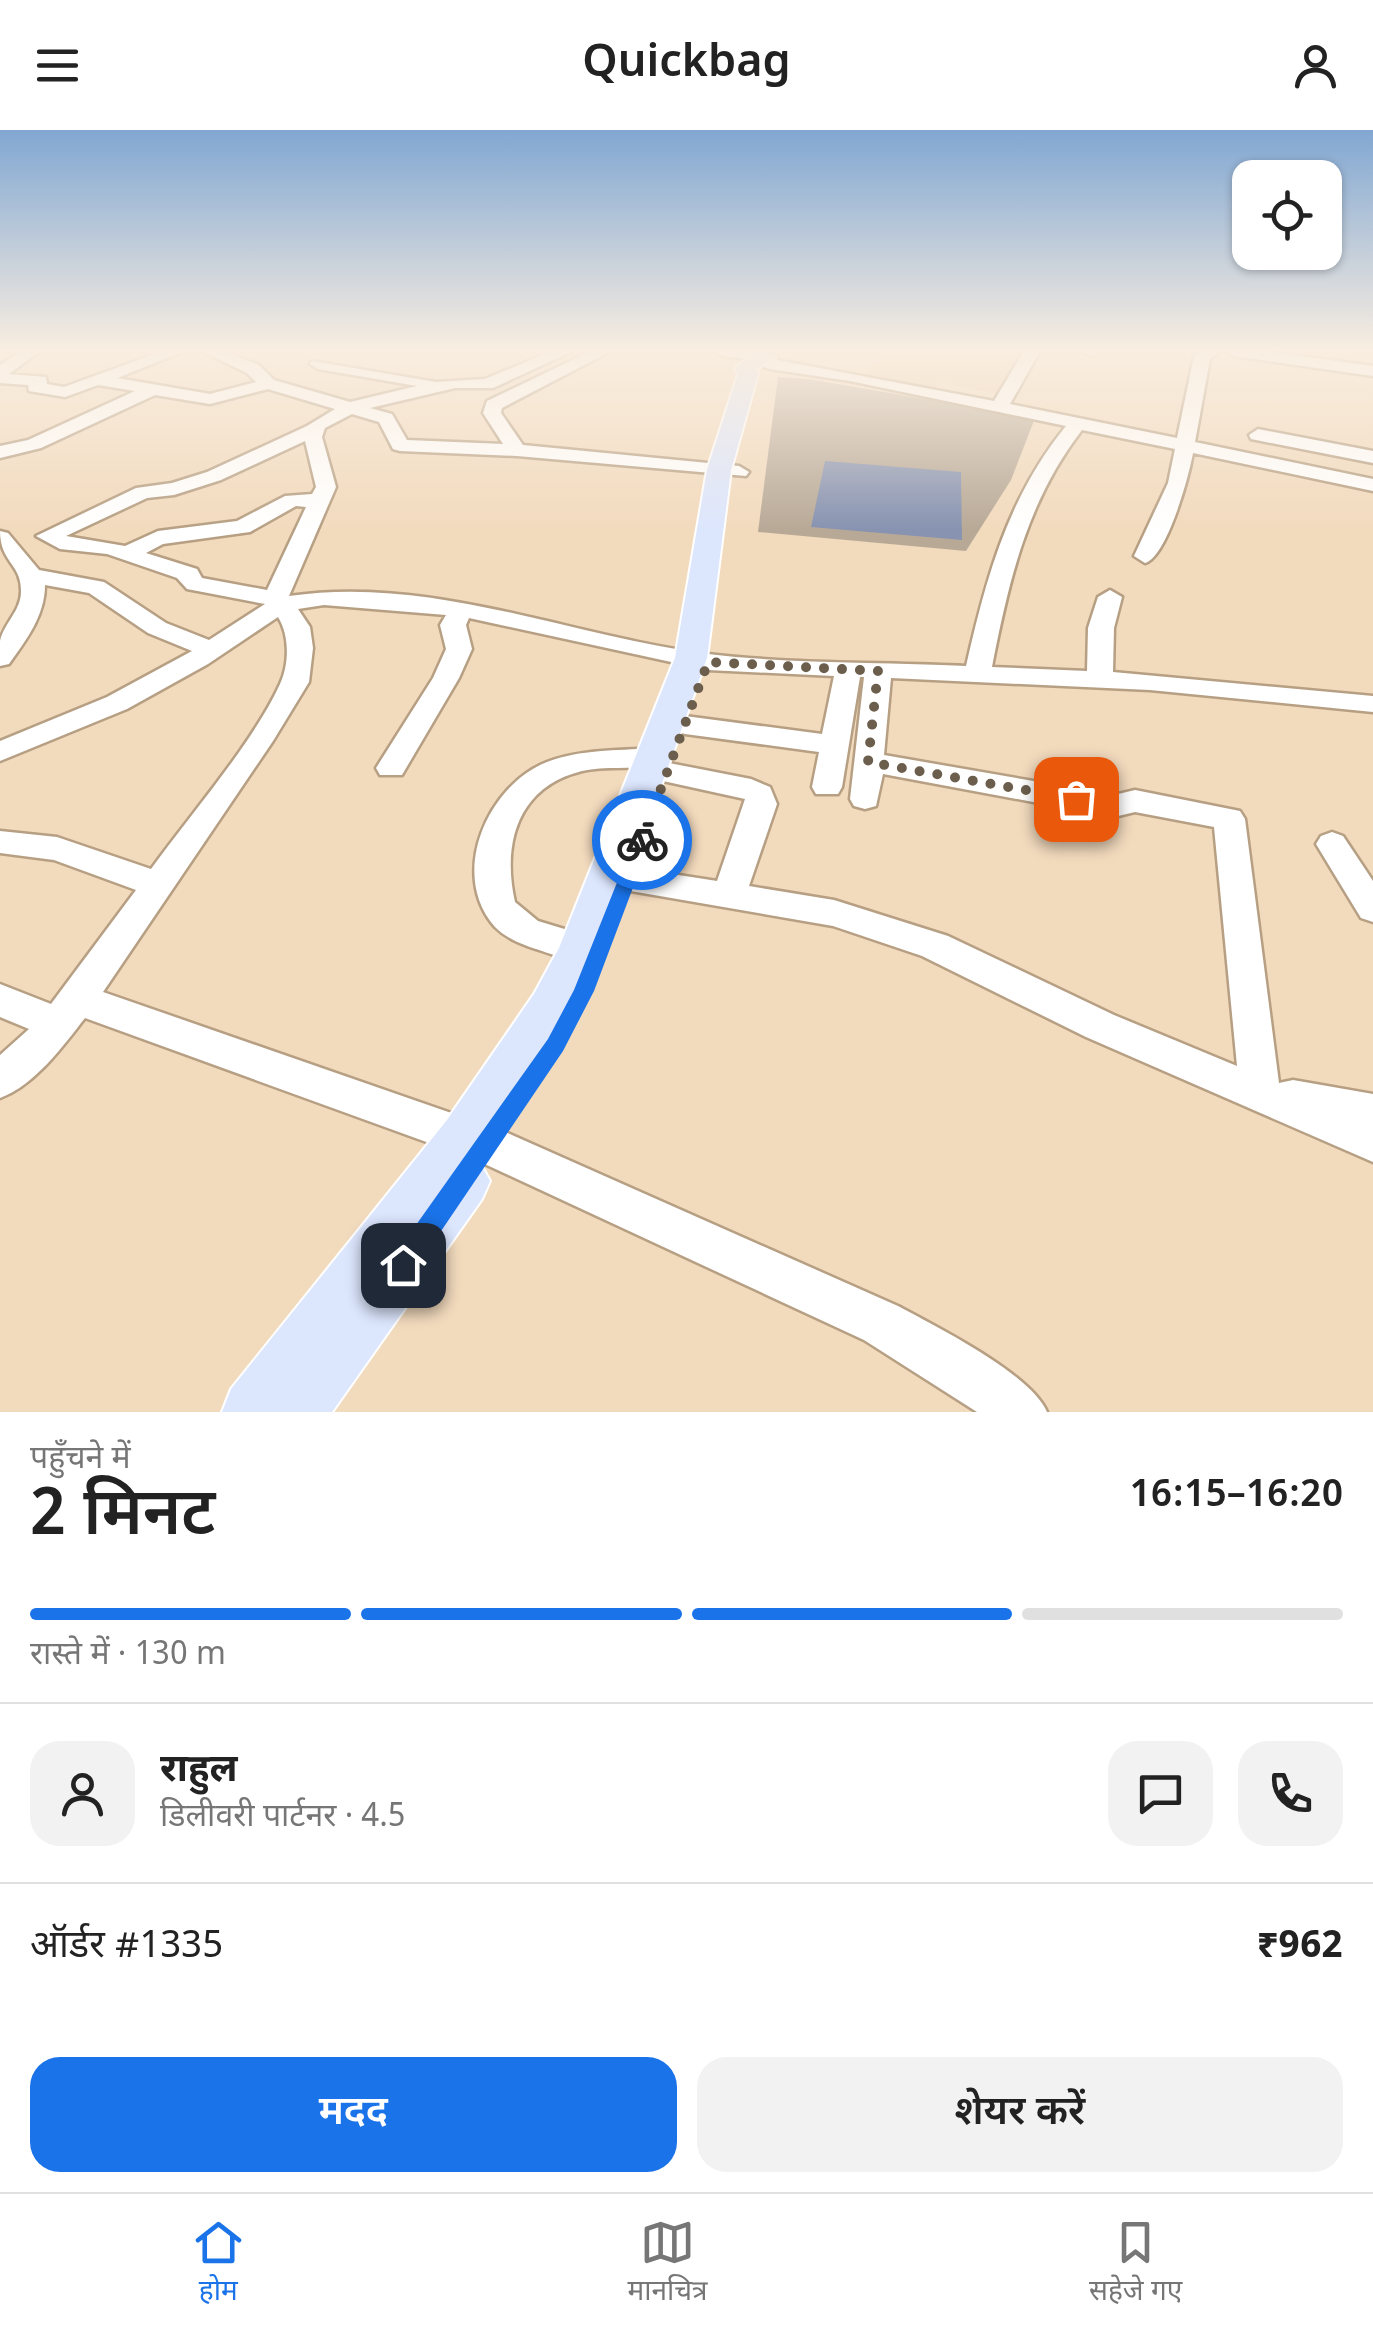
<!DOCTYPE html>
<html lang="hi">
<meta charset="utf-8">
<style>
body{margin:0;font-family:Georgia,"Noto Sans Devanagari",serif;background:#f2f2f2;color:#222;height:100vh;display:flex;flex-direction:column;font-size:38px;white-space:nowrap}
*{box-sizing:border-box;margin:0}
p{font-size:32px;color:#767676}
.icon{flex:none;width:55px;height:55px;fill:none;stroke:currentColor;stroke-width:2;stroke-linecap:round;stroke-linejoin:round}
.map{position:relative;height:1282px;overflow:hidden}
.drawer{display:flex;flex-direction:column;background:#fff;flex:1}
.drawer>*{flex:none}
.buttons{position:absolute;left:1232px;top:30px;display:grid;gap:20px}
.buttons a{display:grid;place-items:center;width:110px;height:110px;border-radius:20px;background:#fff;box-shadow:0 2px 8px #0004;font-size:50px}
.pin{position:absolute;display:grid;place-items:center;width:85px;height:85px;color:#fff;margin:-42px;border-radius:20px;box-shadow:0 5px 15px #0006}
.courier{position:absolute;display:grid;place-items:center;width:100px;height:100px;margin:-50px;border:8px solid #1a73e8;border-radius:50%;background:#fff;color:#222;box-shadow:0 2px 12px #0007}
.headline em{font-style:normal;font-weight:600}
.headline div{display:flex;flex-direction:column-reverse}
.headline{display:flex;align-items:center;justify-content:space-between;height:170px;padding:0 30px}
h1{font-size:65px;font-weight:600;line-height:75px}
.bar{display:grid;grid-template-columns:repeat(4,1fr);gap:15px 10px;align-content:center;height:120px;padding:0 30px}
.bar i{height:12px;border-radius:8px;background:#e0e0e0}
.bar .on{background:#1a73e8}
.bar p{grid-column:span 4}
.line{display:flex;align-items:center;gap:25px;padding:0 30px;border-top:2px solid #e0e0e0}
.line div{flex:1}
.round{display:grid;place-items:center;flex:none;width:105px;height:105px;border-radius:30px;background:#f2f2f2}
.cta{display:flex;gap:20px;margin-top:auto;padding:20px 30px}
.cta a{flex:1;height:115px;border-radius:30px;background:#1a73e8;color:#fff;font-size:40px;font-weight:600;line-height:115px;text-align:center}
.cta a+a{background:#f2f2f2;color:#222}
header{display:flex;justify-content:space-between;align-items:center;height:130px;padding:0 30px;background:#fff;font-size:45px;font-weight:600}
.dock{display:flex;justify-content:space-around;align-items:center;height:140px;border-top:2px solid #e0e0e0;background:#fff;font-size:28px;color:#767676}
.dock a{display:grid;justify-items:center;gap:5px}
.dock .on{color:#1a73e8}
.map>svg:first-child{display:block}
.built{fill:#edd0ac}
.green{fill:#b8a997}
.water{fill:#8793b1}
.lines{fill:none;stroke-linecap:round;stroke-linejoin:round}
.minor-casing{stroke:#b69f83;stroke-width:5}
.major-casing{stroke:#fff;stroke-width:4}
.minor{fill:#fff;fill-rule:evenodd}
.major{fill:#dce6fd;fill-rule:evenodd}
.route{fill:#1a73e8}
.done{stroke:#6c5e4d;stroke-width:10;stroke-dasharray:0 18}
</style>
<header><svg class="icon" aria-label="menu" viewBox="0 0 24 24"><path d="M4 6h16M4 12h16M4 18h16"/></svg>Quickbag<svg class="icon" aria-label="person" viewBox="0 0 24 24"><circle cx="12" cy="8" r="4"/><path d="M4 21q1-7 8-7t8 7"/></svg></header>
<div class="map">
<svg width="1373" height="1282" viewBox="0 0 1373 1282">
<rect width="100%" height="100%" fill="#f2dabd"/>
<path class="built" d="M 892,221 L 1030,221 L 1004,265 L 940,252 L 935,258 L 866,244 Z"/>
<path class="green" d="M 778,247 L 808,249 L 1035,288 L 1011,350 L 966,421 L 758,402 Z"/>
<path class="water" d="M 825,331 L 961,342 L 962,410 L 811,397 Z"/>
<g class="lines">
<defs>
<path id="minor" d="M 22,221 L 40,221 L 9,244 L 46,247 L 47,254 L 64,257 L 163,221 L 185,221 L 117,248 L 210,264 L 256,252 L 247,243 L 201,221 L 222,221 L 259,235 L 274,250 L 350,272 L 417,256 L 318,239 L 310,234 L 312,231 L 436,252 L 485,249 L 552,221 L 573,221 L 493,258 L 455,258 L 370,278 L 392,284 L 407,310 L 503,314 L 483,283 L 487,271 L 591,221 L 611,221 L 502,278 L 501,283 L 523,315 L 739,336 L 749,342 L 746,346 L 517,326 L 400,321 L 393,319 L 379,292 L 352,284 L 325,298 L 322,307 L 336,357 L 289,466 C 432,445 569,506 708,524 C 789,534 883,532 966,536 C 986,448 1008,367 1066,296 L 850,251 L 770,239 L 764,237 L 764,231 L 723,226 L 715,221 L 771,222 L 777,224 L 777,230 L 994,271 L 1024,221 L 1040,221 L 1010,274 L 1177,308 L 1194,226 L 1201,221 L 1221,221 L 1210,229 L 1195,312 L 1373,349 L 1373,361 L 1193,323 C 1189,346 1167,427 1145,433 L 1134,426 L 1168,353 L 1175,319 L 1082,300 C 1027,371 1009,450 992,537 L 1087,541 L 1088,498 L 1098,467 L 1110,460 L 1122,467 L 1114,498 L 1113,542 L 1373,566 L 1373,582 L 1150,560 L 891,548 L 884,625 L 1114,665 L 1135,660 L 1240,681 L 1245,689 L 1279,953 L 1293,950 L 1373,964 L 1373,1032 L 1086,907 L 922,826 L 833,796 L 596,755 L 591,746 L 596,737 L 608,734 L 717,751 L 745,669 L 654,649 L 650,642 L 653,637 C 630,639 605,636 582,641 C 517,657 502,714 515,772 L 538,791 L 594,808 L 599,818 L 594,828 C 576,834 560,827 542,821 C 526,816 508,810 495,797 C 448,744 488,655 547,632 C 581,619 616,621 652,618 L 662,621 L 667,628 L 664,632 L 751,649 L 770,657 L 777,674 L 749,756 L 834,770 L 948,806 L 1114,885 L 1237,936 L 1214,697 L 1135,682 L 1114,687 L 883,644 L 876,676 L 865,679 L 854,676 L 850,669 L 864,547 L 860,547 L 842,657 L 838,664 L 816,664 L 812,657 L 819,622 L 685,604 L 675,601 L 671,595 L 675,589 L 685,586 L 822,604 L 834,546 L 708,540 L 469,488 L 466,495 L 472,519 L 459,548 L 402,645 L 380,645 L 376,638 L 433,548 L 446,519 L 440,495 L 446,485 L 324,475 L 298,479 L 310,497 L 313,518 L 309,552 L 273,611 L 103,862 L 503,1001 L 898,1176 C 937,1197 1031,1244 1047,1282 L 977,1282 L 864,1210 L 476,1030 L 85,888 C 63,916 35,955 0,968 L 0,925 L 29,899 L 0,887 L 0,854 L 51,874 L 136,760 L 54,730 L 0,723 L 0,701 L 57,707 L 151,739 C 190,685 253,613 280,554 C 289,535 290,506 278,487 L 208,534 L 127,579 L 0,631 L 0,611 L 107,567 L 192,521 L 148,503 L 89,463 L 45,455 C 45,486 26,510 9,534 L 0,536 C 0,529 0,519 0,511 C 4,493 22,480 21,460 C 21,434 0,432 0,401 L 8,403 L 39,440 L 104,452 L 166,493 L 209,510 L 265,474 L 187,459 L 177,448 L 107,424 L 60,419 L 36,406 L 136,358 L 172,353 L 207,342 L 307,296 L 335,279 L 268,259 L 210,274 L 155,265 L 41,318 L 0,328 L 0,316 L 28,310 L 135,261 L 98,255 L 65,267 L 29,261 L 28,255 L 0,253 L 0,235 ZM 305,311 L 316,357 L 312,364 L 285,366 L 237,391 L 158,401 L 125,416 L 66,406 L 147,368 L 174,365 L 221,350 ZM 296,376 L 306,377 L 267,460 L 202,448 L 197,439 L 146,423 L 163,414 L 250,402 Z
M 1080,221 L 1101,221 L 1093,226 Z
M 1226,221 L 1264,221 L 1373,236 L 1373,246 L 1234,226 Z
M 1258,299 L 1373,321 L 1373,333 L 1251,309 L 1249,305 Z
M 1332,702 L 1343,706 L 1373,751 L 1373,792 L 1361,788 L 1316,714 L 1321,706 Z"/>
<path id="major" d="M 757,221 L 779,221 L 756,240 L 758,244 L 731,340 L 707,528 L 603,818 L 568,892 L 479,1031 L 490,1051 L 482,1069 L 332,1282 L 222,1282 L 231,1259 L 447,990 L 534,864 L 559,818 L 675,528 L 707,340 L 738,244 L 735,238 Z"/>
</defs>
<use href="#minor" class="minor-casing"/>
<use href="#major" class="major-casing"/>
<use href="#minor" class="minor"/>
<use href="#major" class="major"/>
</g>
<linearGradient id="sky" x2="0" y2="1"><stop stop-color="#81a7d2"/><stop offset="0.55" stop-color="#f9eee1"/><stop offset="1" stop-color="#f9eee1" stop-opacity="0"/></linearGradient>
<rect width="1373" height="400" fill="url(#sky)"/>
<path class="route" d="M 642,704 L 651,710 L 594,861 L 563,921 L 412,1144 L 403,1147 L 394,1144 L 390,1135 L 394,1126 L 548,909 L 574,860 L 634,710 Z"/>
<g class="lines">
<path class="done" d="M 642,710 L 708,532 L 878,541 L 868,632 L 1076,669"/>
</g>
</svg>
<div class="buttons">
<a><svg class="icon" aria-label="locate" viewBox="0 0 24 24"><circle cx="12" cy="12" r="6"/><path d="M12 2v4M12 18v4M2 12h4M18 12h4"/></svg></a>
</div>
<div class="pin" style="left:1076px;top:669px;background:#ea580c"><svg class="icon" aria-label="bag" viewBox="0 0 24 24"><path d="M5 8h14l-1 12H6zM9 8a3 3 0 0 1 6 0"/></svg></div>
<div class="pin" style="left:403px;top:1135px;background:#1f2937"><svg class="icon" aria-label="home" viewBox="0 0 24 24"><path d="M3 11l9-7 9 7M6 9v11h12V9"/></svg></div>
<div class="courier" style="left:642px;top:710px"><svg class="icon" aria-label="bike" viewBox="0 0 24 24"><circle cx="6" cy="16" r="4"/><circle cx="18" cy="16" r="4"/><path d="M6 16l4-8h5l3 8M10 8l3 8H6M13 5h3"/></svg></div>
</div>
<section class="drawer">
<div class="headline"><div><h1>2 मिनट</h1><p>पहुँचने में</p></div><em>16:15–16:20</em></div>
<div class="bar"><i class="on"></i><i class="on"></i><i class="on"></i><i></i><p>रास्ते में · 130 m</p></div>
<div class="line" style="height:180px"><a class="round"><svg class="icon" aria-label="person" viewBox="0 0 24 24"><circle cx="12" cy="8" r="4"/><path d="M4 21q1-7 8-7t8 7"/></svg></a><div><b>राहुल</b><p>डिलीवरी पार्टनर · 4.5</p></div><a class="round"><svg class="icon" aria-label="chat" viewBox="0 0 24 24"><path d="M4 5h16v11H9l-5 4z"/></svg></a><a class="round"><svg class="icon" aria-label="phone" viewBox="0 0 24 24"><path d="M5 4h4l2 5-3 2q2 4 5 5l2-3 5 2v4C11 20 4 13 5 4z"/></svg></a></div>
<div class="line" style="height:130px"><div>ऑर्डर #1335</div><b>₹962</b></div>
<div class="cta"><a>मदद</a><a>शेयर करें</a></div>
</section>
<nav class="dock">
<a class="on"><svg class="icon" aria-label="home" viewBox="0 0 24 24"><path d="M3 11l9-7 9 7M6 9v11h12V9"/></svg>होम</a>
<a><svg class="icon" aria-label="map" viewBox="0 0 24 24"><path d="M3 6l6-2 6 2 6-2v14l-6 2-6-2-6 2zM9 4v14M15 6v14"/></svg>मानचित्र</a>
<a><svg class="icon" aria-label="saved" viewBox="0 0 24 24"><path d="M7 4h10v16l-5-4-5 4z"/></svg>सहेजे गए</a>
</nav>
